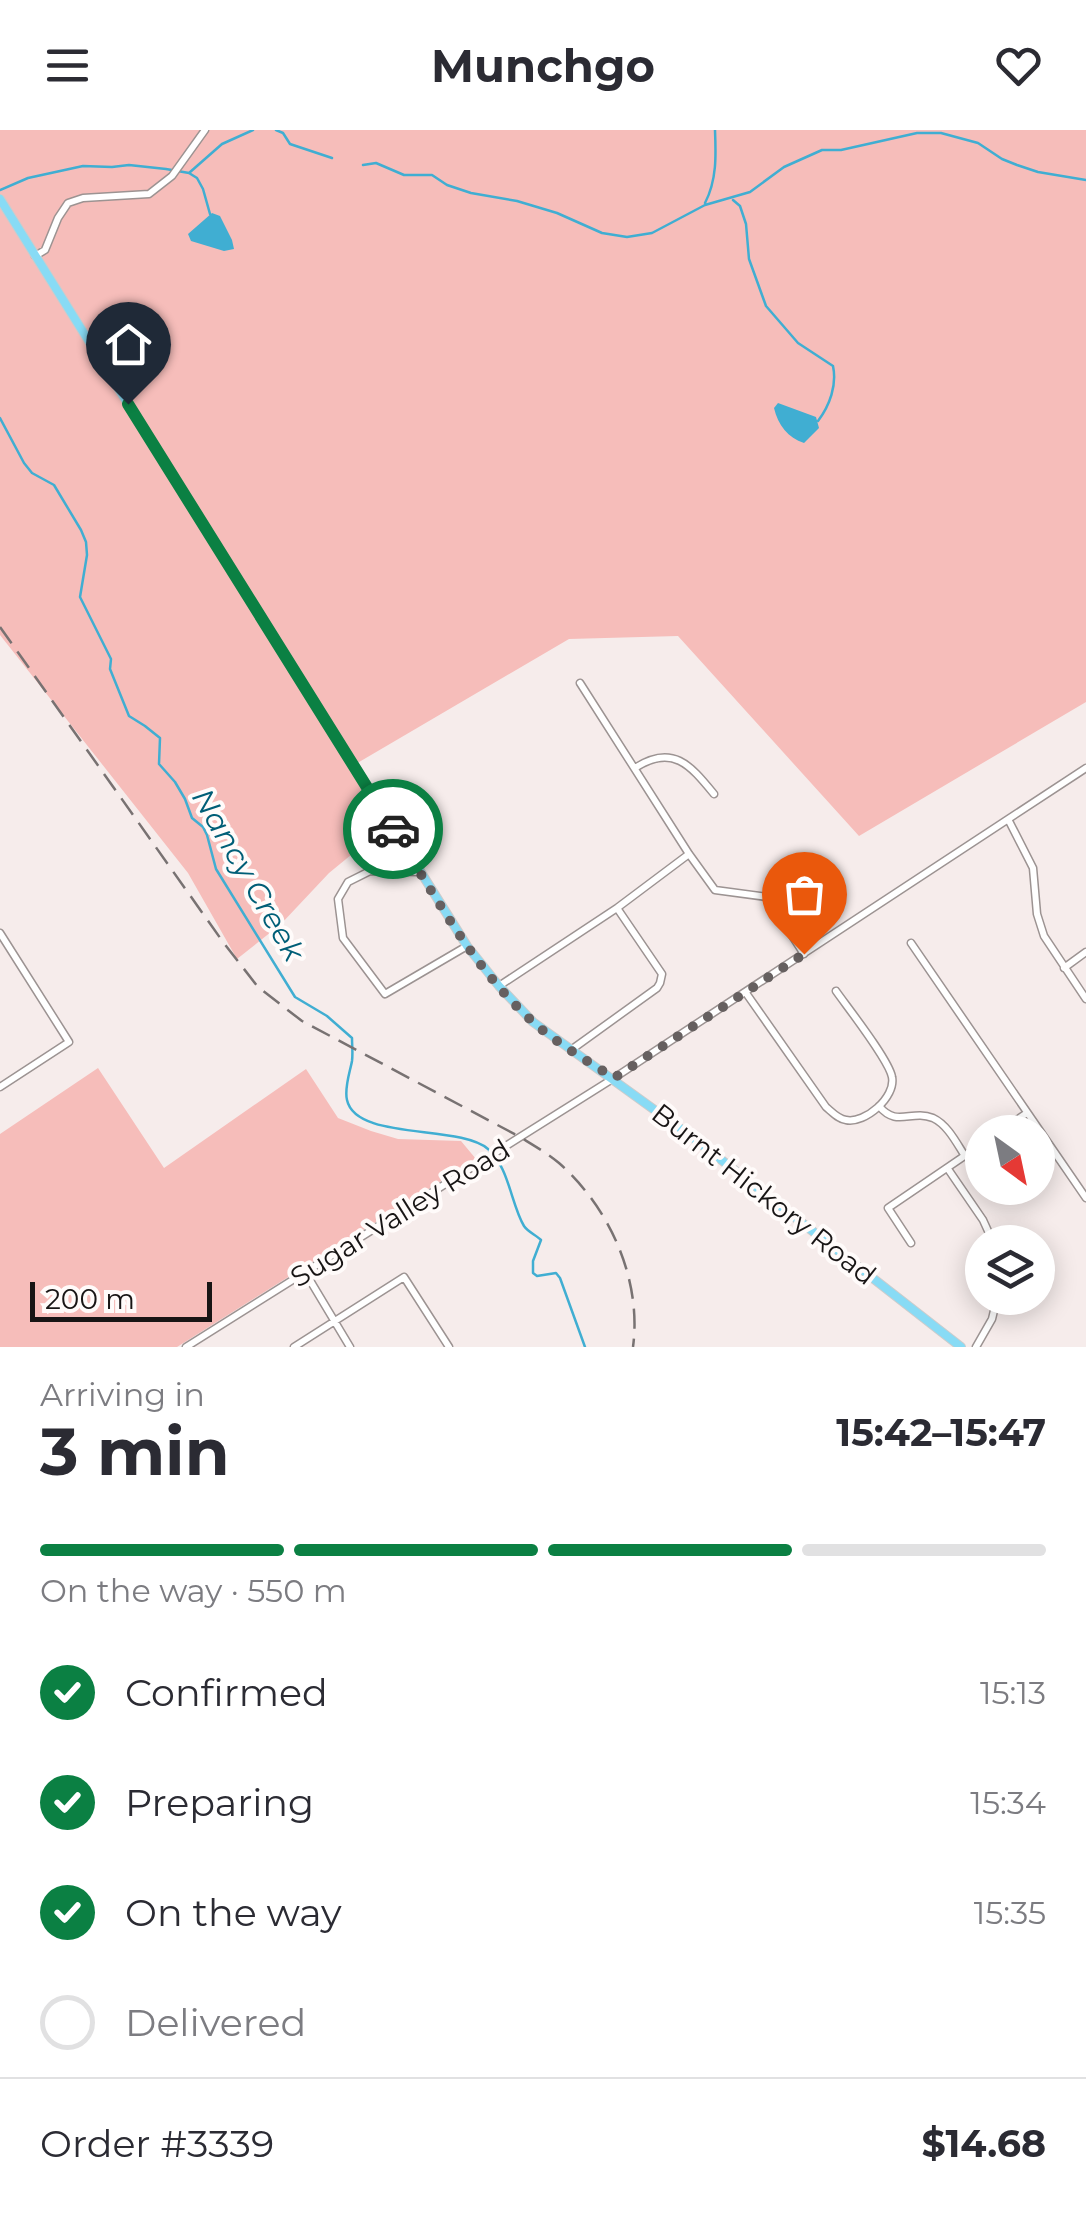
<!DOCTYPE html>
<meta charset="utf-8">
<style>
body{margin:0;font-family:Montserrat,sans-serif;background:#f2f2f3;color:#2b2b33;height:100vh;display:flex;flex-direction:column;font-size:38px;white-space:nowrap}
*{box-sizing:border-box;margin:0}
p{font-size:32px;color:#7c7c81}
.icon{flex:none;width:55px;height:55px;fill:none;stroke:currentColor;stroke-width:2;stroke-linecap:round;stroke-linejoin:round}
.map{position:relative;height:1217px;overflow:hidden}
.sheet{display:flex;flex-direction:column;background:#fff;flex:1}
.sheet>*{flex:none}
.needle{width:65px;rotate:147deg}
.tools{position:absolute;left:965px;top:985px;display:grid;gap:20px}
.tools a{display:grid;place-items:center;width:90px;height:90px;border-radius:50%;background:#fff;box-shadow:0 5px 25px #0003;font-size:50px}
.scale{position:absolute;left:30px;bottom:25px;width:182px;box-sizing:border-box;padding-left:10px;border:5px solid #181515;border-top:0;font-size:28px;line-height:35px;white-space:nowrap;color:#181515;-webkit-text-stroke:8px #fffbfa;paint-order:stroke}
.pin{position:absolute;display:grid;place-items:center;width:85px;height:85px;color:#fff;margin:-102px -42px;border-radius:50% 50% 50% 0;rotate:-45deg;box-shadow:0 0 10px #0007}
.pin .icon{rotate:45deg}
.courier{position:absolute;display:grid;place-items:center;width:100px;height:100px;margin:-50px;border:8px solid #0b8043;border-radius:50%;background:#fff;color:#222;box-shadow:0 2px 12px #0007}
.headline em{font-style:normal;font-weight:700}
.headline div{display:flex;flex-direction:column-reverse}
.headline{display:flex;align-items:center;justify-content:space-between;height:170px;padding:0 40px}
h1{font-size:65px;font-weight:700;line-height:75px}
.bar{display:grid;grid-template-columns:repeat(4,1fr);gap:15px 10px;align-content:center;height:120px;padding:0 40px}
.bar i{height:12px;border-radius:8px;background:#e1e1e2}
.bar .active{background:#0b8043}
.bar p{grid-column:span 4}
.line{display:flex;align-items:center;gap:25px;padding:0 40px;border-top:2px solid #e1e1e2}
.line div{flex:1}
ol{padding:0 40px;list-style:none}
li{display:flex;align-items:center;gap:30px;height:110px}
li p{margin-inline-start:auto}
li .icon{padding:10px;border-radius:50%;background:#0b8043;color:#fff;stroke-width:4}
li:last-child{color:#7c7c81}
li i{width:55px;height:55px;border:5px solid #e1e1e2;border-radius:50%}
header{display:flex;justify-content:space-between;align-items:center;height:130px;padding:0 40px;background:#fff;font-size:45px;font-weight:700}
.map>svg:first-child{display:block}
.green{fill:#f6bdba}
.water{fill:#40aed2}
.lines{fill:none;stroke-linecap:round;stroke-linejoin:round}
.stream{stroke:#40aed2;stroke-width:2.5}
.minor-casing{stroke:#9c9392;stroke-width:9}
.major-casing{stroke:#ccc;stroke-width:10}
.minor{stroke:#fff;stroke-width:6}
.major{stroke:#88dbf5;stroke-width:8}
.rail{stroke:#787272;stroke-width:2.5;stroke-dasharray:20 10;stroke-linecap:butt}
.done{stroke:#666060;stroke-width:10;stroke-dasharray:0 18}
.route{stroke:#0b8043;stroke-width:12}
.labels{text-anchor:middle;stroke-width:8;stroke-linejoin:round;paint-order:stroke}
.street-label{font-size:28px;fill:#181515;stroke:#fffbfa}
.water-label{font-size:30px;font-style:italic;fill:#005e77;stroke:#fffbfa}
</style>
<header><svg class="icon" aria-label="menu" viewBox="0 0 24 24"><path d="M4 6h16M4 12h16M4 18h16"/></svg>Munchgo<svg class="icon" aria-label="heart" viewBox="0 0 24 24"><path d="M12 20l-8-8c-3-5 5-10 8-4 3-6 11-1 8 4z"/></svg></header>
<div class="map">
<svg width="1086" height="1217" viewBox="0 0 1086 1217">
<rect width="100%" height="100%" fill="#f6eceb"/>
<path class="green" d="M 0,0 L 1086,0 L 1086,572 L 859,706 L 678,506 L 569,509 L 354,635 L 390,693 L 329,743 L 281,794 L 237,829 L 188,743 L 0,505 Z
M 98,938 L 164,1038 L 306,939 L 338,988 L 371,1001 L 398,1009 L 461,1011 L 476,1029 L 177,1217 L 0,1217 L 0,1004 Z"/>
<path class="water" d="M 212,83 L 220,86 L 232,110 L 234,119 L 224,121 L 191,111 L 188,104 Z
M 778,273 L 816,287 L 819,298 L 804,313 C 788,308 778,295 774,278 Z"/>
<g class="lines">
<path class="stream" d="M 276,0 L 283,3 L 290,14 L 332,28
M 363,35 L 376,33 L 404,45 L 432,45 L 447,55 L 471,63 L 517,71 L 557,83 L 602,103 L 627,107 L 652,103 L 705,75 L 750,62 L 784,37 L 822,20 L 841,20 L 917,3 L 941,3 L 978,13 L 1002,29 L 1017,35 L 1038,42 L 1086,50
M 189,43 L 222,14 L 253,0
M 0,60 L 28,48 L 83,36 L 112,37 L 129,35 L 166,39 L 189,43 L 197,48 L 203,59 L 210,84
M 733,70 L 740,76 L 746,94 L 749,129 L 766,176 L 798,213 L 833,236 C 837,255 830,275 818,291
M 705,73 C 717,50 716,25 715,0
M 0,288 L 24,333 L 32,343 L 54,355 L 81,400 L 86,412 L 87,425 L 80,467 L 111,529 L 110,539 L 129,586 L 145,596 L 160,608 L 159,634 L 175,652 L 185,669 L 192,688 L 203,697 L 207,705 L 216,739 L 295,867 L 327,886 L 352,908 C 352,916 353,923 352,931 C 350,942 344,958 347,970 C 356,1011 459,994 488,1019 C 509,1037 511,1074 524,1096 C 528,1102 536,1105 541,1110 L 533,1131 L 533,1143 L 537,1146 L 556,1143 L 560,1148 L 585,1217"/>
<defs>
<path id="minor" d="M 35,126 L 45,120 L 58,88 L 68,73 L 83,68 L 149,64 L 172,46 L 205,0
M 580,553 L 689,724 L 715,760 L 767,767 L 804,824
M 635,638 C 673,613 691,636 714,664
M 1009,691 L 1033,738 L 1037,784 L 1044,806 L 1086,869
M 420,742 L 370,741 L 348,752 L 338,769 L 343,808 L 385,864 L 467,816
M 0,803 L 69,912 L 0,957
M 911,813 L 1086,1068
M 1064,838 L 1086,822
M 499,856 L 617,778 L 689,724
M 746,863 L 826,977 C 832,982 838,989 846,990 C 865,994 896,967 892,947 C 889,930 848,878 836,861
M 571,920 L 657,858 L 660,853 L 662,844 L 617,778
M 879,976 C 897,998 911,979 933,988 C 948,995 957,1014 965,1026
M 999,1002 L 1027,983
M 948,1039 L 983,1090 L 993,1112
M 911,1113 L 888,1078 L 982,1014
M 305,1142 L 350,1217
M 186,1217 L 614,948 L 1086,638
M 294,1217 L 404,1147 L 449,1217
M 976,1217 L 992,1189 L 997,1168"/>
<path id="major" d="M 0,69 L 467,816 L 499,856 L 533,892 L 692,1007 L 961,1217"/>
</defs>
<use href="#minor" class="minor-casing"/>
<use href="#major" class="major-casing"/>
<use href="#minor" class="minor"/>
<use href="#major" class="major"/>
<path class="rail" d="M 0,497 L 223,812 L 258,857 L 302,891 L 520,1007 C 533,1015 547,1023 559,1033 C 610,1078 642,1150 633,1217"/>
</g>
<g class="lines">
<path class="done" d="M 393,699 C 435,765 473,838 532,891 C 556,913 586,930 614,948 L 804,824"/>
<path class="route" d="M 128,274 L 393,699"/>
</g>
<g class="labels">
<g class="street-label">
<text transform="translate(764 1064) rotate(38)" y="10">Burnt Hickory Road</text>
<text transform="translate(400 1083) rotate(-32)" y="10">Sugar Valley Road</text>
</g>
<g class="water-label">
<text transform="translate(248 745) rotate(60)" y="10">Nancy Creek</text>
</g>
</g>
</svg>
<div class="tools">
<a><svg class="needle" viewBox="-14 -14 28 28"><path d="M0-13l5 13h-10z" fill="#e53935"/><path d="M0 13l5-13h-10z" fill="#7c7c81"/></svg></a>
<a><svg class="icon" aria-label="layers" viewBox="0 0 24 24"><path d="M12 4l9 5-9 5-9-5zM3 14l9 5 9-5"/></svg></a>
</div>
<div class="scale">200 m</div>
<div class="pin" style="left:804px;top:824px;background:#ea580c"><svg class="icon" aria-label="bag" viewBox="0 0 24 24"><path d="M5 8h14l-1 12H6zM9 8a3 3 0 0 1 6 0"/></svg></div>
<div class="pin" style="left:128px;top:274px;background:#1f2937"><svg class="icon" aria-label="home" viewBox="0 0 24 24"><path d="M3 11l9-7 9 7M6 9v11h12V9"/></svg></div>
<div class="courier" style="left:393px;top:699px"><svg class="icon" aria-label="car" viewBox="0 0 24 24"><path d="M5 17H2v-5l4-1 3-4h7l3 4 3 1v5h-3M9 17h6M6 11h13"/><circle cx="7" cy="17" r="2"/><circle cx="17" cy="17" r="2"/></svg></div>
</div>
<section class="sheet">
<div class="headline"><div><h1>3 min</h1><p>Arriving in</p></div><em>15:42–15:47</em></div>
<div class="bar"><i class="active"></i><i class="active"></i><i class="active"></i><i></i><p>On the way · 550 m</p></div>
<ol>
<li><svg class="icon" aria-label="check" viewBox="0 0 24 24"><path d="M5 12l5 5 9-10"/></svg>Confirmed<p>15:13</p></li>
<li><svg class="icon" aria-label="check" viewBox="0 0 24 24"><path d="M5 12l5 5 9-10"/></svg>Preparing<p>15:34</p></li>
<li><svg class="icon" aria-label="check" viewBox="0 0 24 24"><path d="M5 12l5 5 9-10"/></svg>On the way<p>15:35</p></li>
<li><i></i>Delivered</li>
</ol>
<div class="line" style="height:130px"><div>Order #3339</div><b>$14.68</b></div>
</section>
